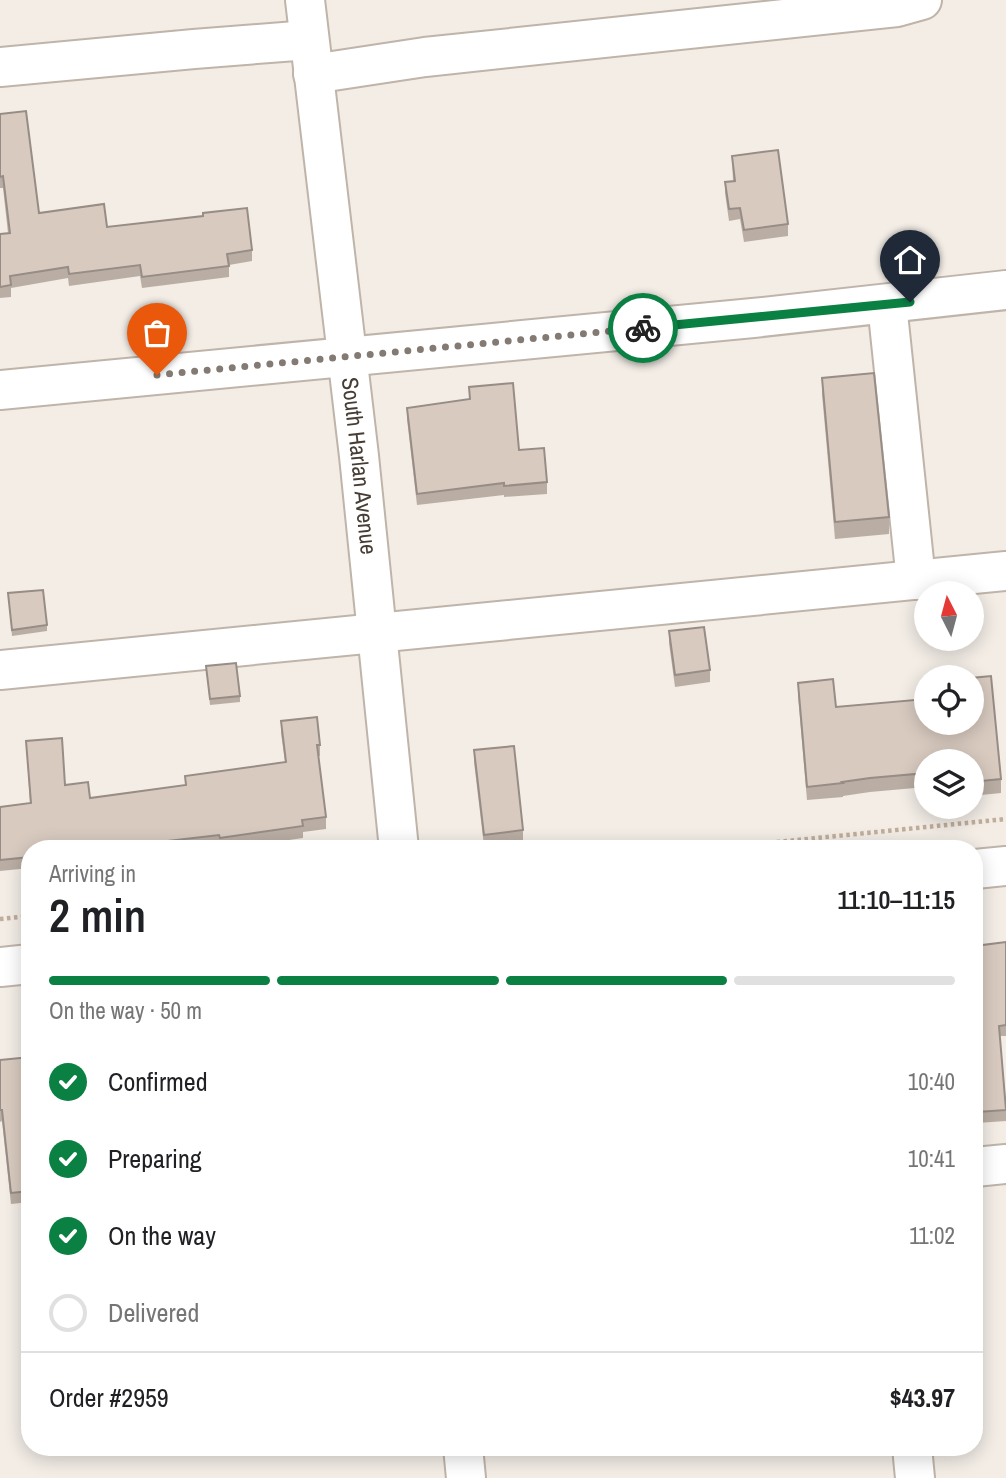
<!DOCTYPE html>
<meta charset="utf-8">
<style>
body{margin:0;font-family:"Archivo Narrow",sans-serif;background:#f2f2f2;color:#202124;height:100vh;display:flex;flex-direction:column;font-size:26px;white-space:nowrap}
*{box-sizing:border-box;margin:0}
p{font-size:23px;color:#757577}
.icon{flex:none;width:38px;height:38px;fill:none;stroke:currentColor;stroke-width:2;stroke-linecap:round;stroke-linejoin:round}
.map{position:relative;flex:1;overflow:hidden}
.drawer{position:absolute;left:21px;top:840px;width:962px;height:616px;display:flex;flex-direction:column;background:#fff;border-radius:28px;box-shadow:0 4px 18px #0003}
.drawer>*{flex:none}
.needle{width:46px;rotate:354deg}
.buttons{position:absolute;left:914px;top:581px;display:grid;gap:14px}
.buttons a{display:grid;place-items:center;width:70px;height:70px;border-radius:50%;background:#fff;box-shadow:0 4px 18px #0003;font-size:35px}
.pin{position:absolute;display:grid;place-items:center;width:60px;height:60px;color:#fff;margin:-72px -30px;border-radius:50% 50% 50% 0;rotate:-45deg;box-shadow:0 0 7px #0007}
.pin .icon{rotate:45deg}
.courier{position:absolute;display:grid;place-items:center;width:70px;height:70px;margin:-35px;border:5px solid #0b8043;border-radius:50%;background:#fff;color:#222;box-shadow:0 2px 9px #0007}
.head em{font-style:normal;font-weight:600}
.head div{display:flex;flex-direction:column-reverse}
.head{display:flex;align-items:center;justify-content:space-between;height:119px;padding:0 28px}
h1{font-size:46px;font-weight:600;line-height:52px}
.bar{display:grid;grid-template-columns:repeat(4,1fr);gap:10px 7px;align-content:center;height:84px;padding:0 28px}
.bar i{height:9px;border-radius:5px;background:#e0e0e0}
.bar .selected{background:#0b8043}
.bar p{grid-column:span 4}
.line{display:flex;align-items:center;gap:18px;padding:0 28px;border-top:2px solid #e0e0e0}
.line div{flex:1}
ol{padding:0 28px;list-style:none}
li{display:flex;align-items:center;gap:21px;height:77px}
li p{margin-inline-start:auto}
li .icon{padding:7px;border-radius:50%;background:#0b8043;color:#fff;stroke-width:4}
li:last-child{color:#757577}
li i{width:38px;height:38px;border:4px solid #e0e0e0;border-radius:50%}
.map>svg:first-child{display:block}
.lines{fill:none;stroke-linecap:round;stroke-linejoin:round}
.minor-casing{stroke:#bfb4a9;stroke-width:42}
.path{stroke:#c0ad9a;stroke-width:4.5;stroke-dasharray:3.5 3.5;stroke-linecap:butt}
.minor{stroke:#fff;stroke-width:38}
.wall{fill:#baaea4}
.building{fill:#d8cabf;stroke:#978d86;stroke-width:2}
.done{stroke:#837b73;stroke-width:7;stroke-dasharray:0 12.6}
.route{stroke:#0b8043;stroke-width:9}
.labels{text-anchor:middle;stroke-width:5;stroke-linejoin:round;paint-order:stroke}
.street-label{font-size:23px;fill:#463d35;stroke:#fff}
</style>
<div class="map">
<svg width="1006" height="1478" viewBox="0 0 1006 1478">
<rect width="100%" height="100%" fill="#f3ede6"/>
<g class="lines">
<defs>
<g id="minor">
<path id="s1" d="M 305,0 L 359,456 L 399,849"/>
<path d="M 0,67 L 194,49 L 309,40"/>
<path d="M 313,74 L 425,57 L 897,7 L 922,0"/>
<path d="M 887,304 L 916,580"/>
<path d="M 0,390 L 753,318 L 1006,290"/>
<path d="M 0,670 L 1006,571"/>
<path d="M 975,869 L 1006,866"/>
<path d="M 0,967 L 30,964"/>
<path d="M 975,1167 L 1006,1164"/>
<path d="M 463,1447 L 466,1478"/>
<path d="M 912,1447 L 915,1478"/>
</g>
</defs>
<use href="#minor" class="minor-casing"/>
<path class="path" d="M 707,849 L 1006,819
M 0,919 L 30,916"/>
<use href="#minor" class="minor"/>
</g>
<path class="wall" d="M 0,114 L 39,213 L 107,227 L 252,250 L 252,261 L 229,265 L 229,277 L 142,288 L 140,276 L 69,286 L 68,278 L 11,288 L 11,297 L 0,298 L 0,234 L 8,233 L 3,188 L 0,188 Z
M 732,156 L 788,224 L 788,236 L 744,242 L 740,219 L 729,221 L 725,193 L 725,182 L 733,181 Z
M 822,378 L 889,517 L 889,534 L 835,539 L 822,394 Z
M 469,387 L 519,450 L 547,482 L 547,494 L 504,497 L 504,495 L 417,505 L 407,419 L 407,408 L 469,400 Z
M 8,593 L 47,625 L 47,631 L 12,636 Z
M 669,631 L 710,670 L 710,682 L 675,687 L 669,643 Z
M 206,666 L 240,696 L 240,702 L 210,705 Z
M 991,676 L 1001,779 L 1001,793 L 971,796 L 971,761 L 926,761 L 926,787 L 870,792 L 843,796 L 843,797 L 807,800 L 798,696 L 798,683 L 833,679 L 836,707 L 926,699 L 926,723 L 971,723 L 971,678 Z
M 281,721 L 320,745 L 320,756 L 318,756 L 326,817 L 326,829 L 303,832 L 303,838 L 225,849 L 220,849 L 219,847 L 200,849 L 30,849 L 30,868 L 0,871 L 0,807 L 30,804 L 26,741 L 65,785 L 90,798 L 185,785 L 185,776 L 285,762 L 281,733 Z
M 474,750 L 523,830 L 523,842 L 484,846 L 474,762 Z
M 1006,942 L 1006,1036 L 1000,1036 L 1006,1103 L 1006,1121 L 977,1123 L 975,1094 L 975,946 Z
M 30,1057 L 30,1202 L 11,1204 L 2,1121 L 0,1122 L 0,1060 Z"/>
<path class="building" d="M 26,111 L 39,213 L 104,204 L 107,227 L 203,216 L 203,213 L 247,208 L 252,250 L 227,254 L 229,266 L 142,277 L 140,265 L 69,274 L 68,267 L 10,276 L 11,285 L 0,287 L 0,234 L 10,233 L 3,176 L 0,177 L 0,114 Z
M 778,150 L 788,224 L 744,230 L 740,208 L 729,209 L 725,182 L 735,181 L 732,156 Z
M 874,373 L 889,517 L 835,522 L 822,378 Z
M 513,383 L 519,450 L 544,448 L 547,482 L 504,486 L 504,483 L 417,494 L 407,408 L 470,399 L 469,387 Z
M 43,590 L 47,625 L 12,630 L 8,593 Z
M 704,627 L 710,670 L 675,675 L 669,631 Z
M 236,663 L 240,696 L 210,699 L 206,666 Z
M 991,676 L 1001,779 L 971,782 L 971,761 L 926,761 L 926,773 L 870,778 L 842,782 L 843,783 L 807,787 L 798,683 L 833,679 L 836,707 L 926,699 L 926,723 L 971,723 L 971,678 Z
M 317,717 L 320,745 L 317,745 L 326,817 L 302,820 L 303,826 L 220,838 L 219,835 L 98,849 L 30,849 L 30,857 L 0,860 L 0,807 L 31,803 L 26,741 L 62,738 L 65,785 L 88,782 L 90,798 L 186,785 L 185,776 L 286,762 L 281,721 Z
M 514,746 L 523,830 L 484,835 L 474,750 Z
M 1006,942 L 1006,1025 L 999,1026 L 1006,1110 L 977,1112 L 975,1084 L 975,946 Z
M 30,1057 L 30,1191 L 11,1193 L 2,1110 L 0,1110 L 0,1060 Z"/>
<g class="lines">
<path class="done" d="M 157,375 L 643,328"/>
<path class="route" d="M 643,328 L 910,302"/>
</g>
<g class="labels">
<g class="street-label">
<text dy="8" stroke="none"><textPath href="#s1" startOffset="469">South Harlan Avenue</textPath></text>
</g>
</g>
</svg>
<div class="buttons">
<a><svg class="needle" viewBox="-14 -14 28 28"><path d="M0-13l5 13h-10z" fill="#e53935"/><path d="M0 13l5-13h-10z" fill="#757577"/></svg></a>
<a><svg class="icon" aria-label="locate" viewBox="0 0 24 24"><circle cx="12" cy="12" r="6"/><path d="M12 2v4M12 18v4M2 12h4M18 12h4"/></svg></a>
<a><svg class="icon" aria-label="layers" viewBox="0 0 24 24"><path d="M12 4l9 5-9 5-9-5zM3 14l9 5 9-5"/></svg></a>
</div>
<div class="pin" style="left:157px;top:375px;background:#ea580c"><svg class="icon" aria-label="bag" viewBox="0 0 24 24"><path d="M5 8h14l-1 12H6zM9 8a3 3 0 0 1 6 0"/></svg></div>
<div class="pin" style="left:910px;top:302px;background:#1f2937"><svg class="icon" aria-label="home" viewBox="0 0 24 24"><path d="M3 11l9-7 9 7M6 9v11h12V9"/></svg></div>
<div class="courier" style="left:643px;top:328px"><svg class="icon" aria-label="bike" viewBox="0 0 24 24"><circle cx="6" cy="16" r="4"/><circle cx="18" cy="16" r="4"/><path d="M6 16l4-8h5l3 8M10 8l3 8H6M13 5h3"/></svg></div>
<section class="drawer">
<div class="head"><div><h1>2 min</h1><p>Arriving in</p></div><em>11:10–11:15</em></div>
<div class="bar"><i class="selected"></i><i class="selected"></i><i class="selected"></i><i></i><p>On the way · 50 m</p></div>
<ol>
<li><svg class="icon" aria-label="check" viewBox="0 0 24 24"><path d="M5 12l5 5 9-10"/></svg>Confirmed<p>10:40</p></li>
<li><svg class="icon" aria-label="check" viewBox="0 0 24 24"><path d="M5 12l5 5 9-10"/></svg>Preparing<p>10:41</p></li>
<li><svg class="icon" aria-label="check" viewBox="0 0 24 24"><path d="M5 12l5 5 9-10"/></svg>On the way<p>11:02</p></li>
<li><i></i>Delivered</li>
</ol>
<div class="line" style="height:91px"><div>Order #2959</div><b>$43.97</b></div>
</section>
</div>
